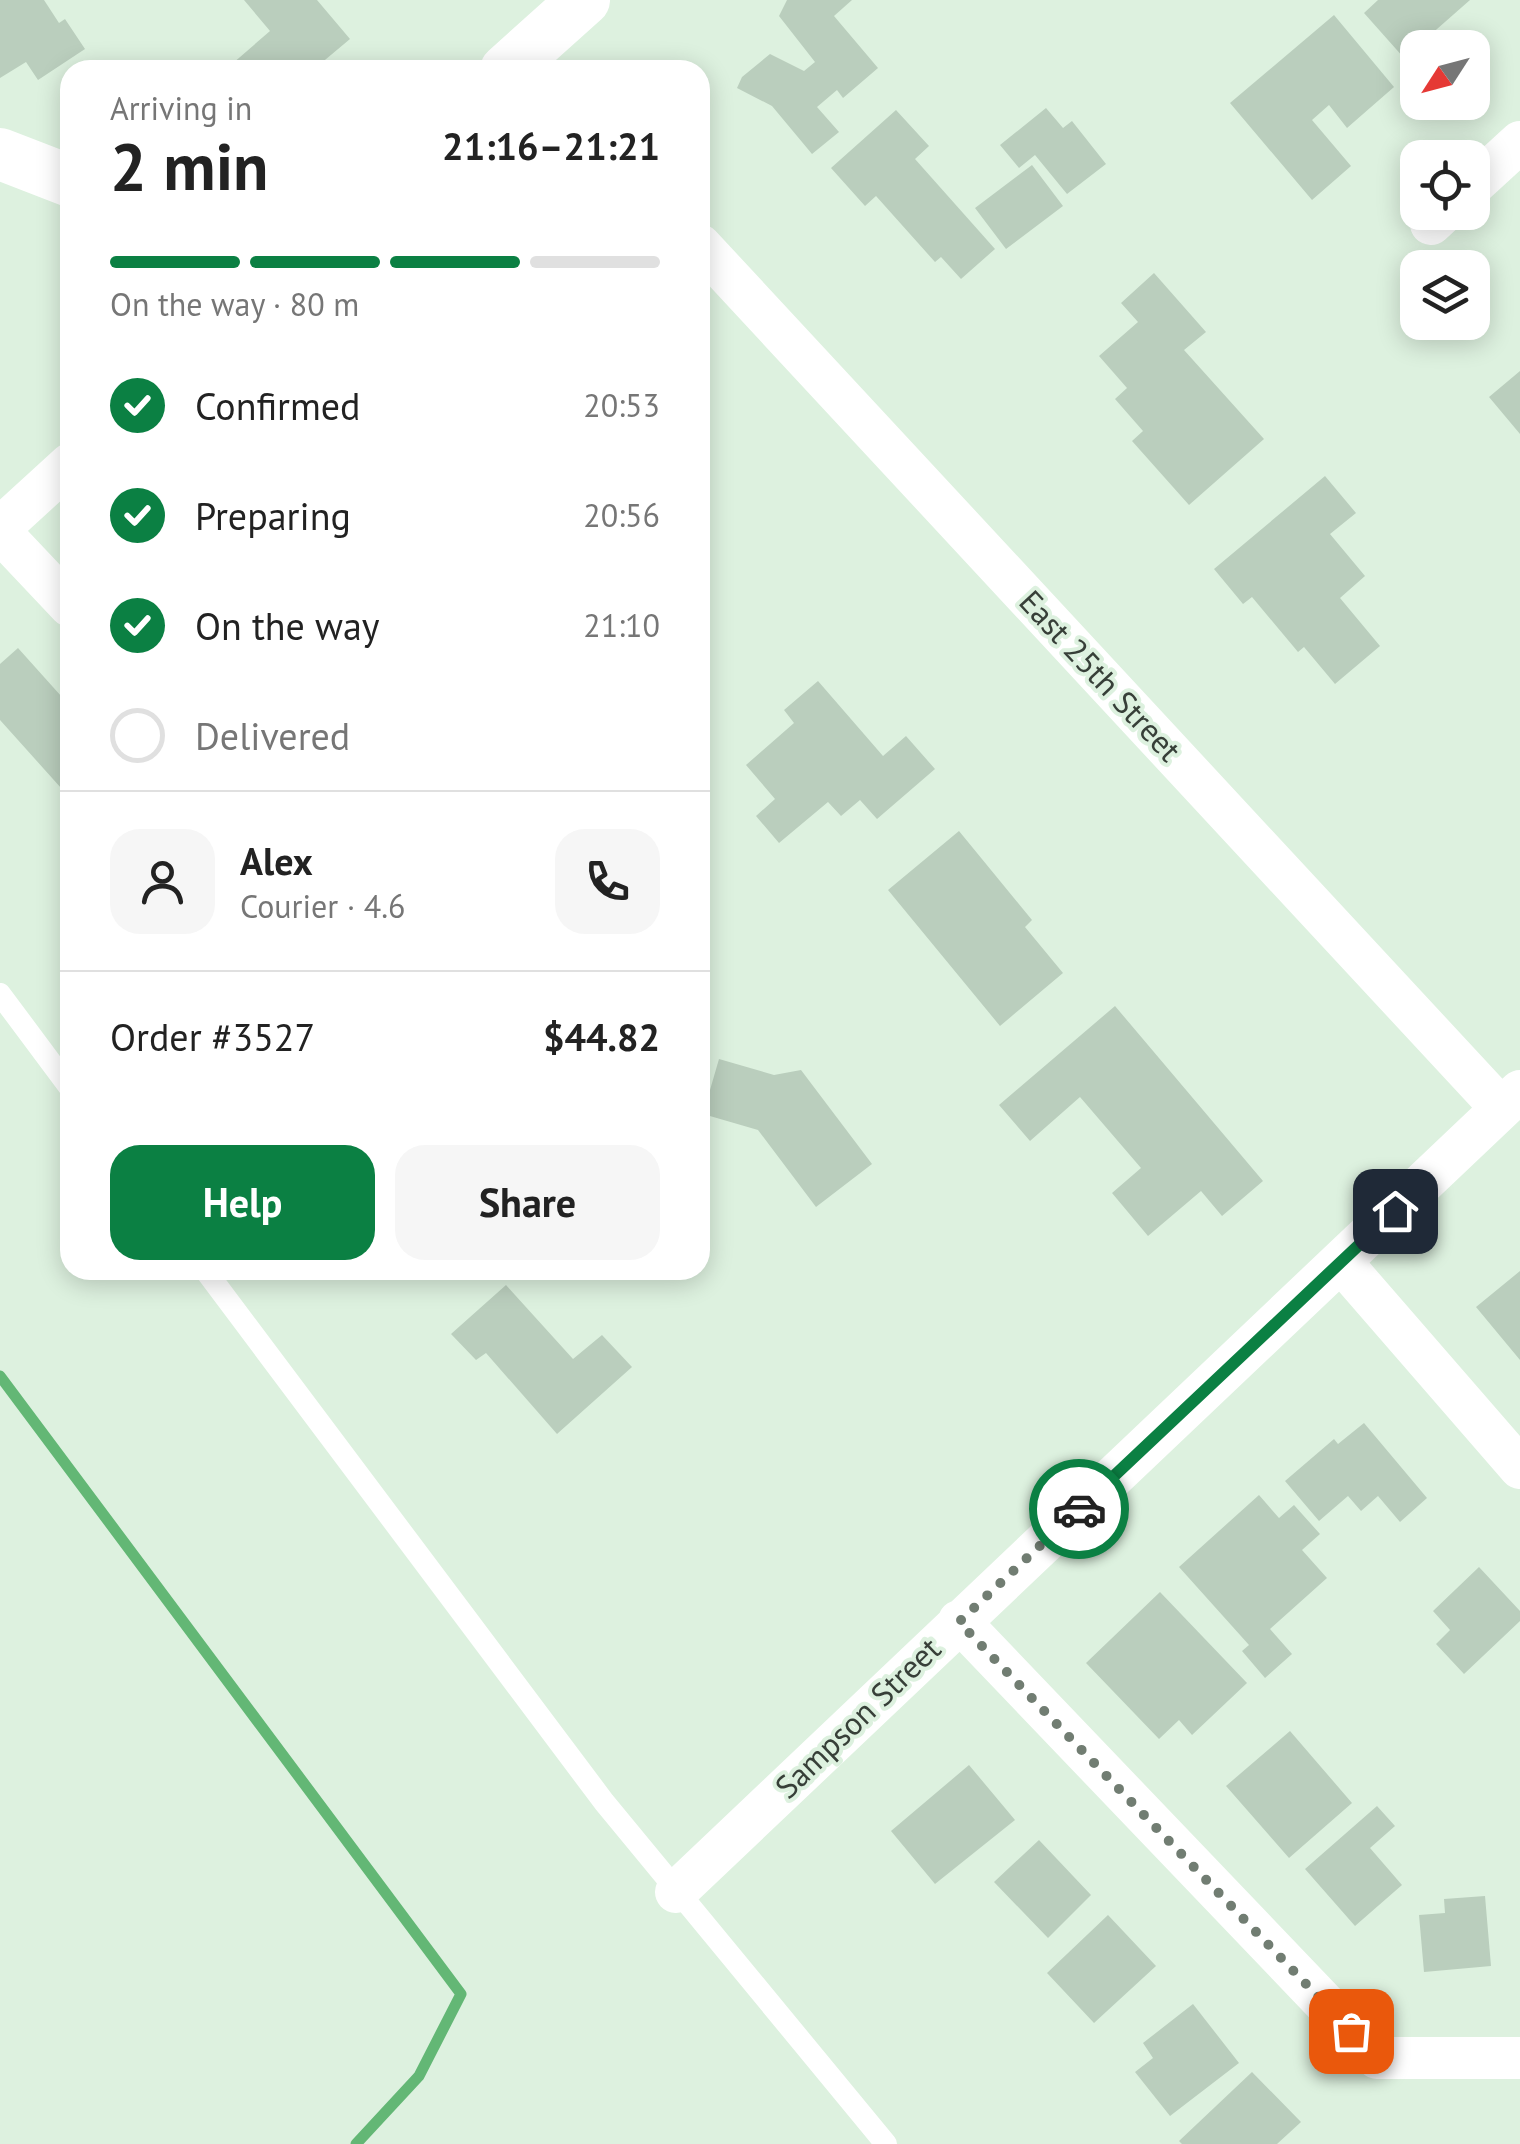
<!DOCTYPE html>
<meta charset="utf-8">
<style>
body{margin:0;font-family:"PT Sans",sans-serif;background:#f6f6f6;color:#222;height:100vh;display:flex;flex-direction:column;font-size:38px;white-space:nowrap}
*{box-sizing:border-box;margin:0}
p{font-size:32px;color:#767676}
.icon{flex:none;width:55px;height:55px;fill:none;stroke:currentColor;stroke-width:2;stroke-linecap:round;stroke-linejoin:round}
.map{position:relative;flex:1;overflow:hidden}
.drawer{position:absolute;left:60px;top:60px;width:650px;height:1220px;display:flex;flex-direction:column;background:#fff;border-radius:30px;box-shadow:0 5px 25px #0003}
.drawer>*{flex:none}
.needle{width:65px;rotate:234deg}
.buttons{position:absolute;left:1400px;top:30px;display:grid;gap:20px}
.buttons a{display:grid;place-items:center;width:90px;height:90px;border-radius:20px;background:#fff;box-shadow:0 5px 25px #0003;font-size:50px}
.pin{position:absolute;display:grid;place-items:center;width:85px;height:85px;color:#fff;margin:-42px;border-radius:20px;box-shadow:0 5px 15px #0006}
.courier{position:absolute;display:grid;place-items:center;width:100px;height:100px;margin:-50px;border:8px solid #0b8043;border-radius:50%;background:#fff;color:#222;box-shadow:0 2px 12px #0007}
.overview em{font-style:normal;font-weight:800}
.overview div{display:flex;flex-direction:column-reverse}
.overview{display:flex;align-items:center;justify-content:space-between;height:170px;padding:0 50px}
h1{font-size:65px;font-weight:800;line-height:75px}
.bar{display:grid;grid-template-columns:repeat(4,1fr);gap:15px 10px;align-content:center;height:120px;padding:0 50px}
.bar i{height:12px;border-radius:8px;background:#e0e0e0}
.bar .active{background:#0b8043}
.bar p{grid-column:span 4}
.line{display:flex;align-items:center;gap:25px;padding:0 50px;border-top:2px solid #e0e0e0}
.line div{flex:1}
.round{display:grid;place-items:center;flex:none;width:105px;height:105px;border-radius:30px;background:#f6f6f6}
ol{padding:0 50px;list-style:none}
li{display:flex;align-items:center;gap:30px;height:110px}
li p{margin-inline-start:auto}
li .icon{padding:10px;border-radius:50%;background:#0b8043;color:#fff;stroke-width:4}
li:last-child{color:#767676}
li i{width:55px;height:55px;border:5px solid #e0e0e0;border-radius:50%}
.action{display:flex;gap:20px;margin-top:auto;padding:20px 50px}
.action a{flex:1;height:115px;border-radius:30px;background:#0b8043;color:#fff;font-size:40px;font-weight:800;line-height:115px;text-align:center}
.action a+a{background:#f6f6f6;color:#222}
.map>svg:first-child{display:block}
.lines{fill:none;stroke-linecap:round;stroke-linejoin:round}
.stream{stroke:#63b775;stroke-width:11}
.building{fill:#bacebd}
.service{stroke:#fff;stroke-width:22}
.minor{stroke:#fff;stroke-width:42}
.tertiary{stroke:#fff;stroke-width:52}
.done{stroke:#717d72;stroke-width:10;stroke-dasharray:0 18}
.route{stroke:#0b8043;stroke-width:12}
.labels{text-anchor:middle;stroke-width:8;stroke-linejoin:round;paint-order:stroke}
.street-label{font-size:32px;fill:#373f38;stroke:#ddf1df}
</style>
<div class="map">
<svg width="1520" height="2144" viewBox="0 0 1520 2144">
<rect width="100%" height="100%" fill="#ddf1df"/>
<g class="lines">
<path class="stream" d="M 0,1376 L 461,1994 L 419,2076 L 356,2144"/>
</g>
<path class="building" d="M 0,0 L 44,0 L 59,23 L 65,19 L 85,49 L 38,80 L 26,62 L 0,78 Z
M 244,0 L 317,0 L 350,39 L 313,70 L 225,70 L 270,31 Z
M 787,0 L 852,0 L 834,16 L 878,68 L 843,98 L 837,90 L 817,107 L 839,132 L 812,154 L 772,106 L 737,88 L 742,77 L 770,54 L 804,71 L 815,62 L 779,16 Z
M 1378,0 L 1470,0 L 1404,58 L 1364,13 Z
M 1334,15 L 1394,87 L 1347,128 L 1329,105 L 1312,120 L 1351,166 L 1312,200 L 1230,103 Z
M 1046,108 L 1063,128 L 1072,121 L 1106,164 L 1067,194 L 1035,155 L 1019,168 L 1000,145 Z
M 896,110 L 929,146 L 915,159 L 995,249 L 961,279 L 941,257 L 935,262 L 876,196 L 865,206 L 831,168 Z
M 1032,165 L 1063,206 L 1006,249 L 975,208 Z
M 1154,273 L 1206,332 L 1184,350 L 1264,439 L 1189,505 L 1132,441 L 1143,431 L 1115,399 L 1127,388 L 1099,356 L 1138,322 L 1121,303 Z
M 1520,371 L 1520,434 L 1489,397 Z
M 1325,476 L 1356,513 L 1330,534 L 1365,576 L 1340,598 L 1380,646 L 1335,684 L 1304,647 L 1298,652 L 1252,597 L 1243,604 L 1214,569 Z
M 18,648 L 70,706 L 70,798 L 0,720 L 0,664 Z
M 818,681 L 883,756 L 906,736 L 935,769 L 877,819 L 860,800 L 841,816 L 828,802 L 779,843 L 756,816 L 775,799 L 746,765 L 794,723 L 784,710 Z
M 959,831 L 1032,920 L 1025,927 L 1063,973 L 1000,1026 L 888,890 Z
M 1115,1006 L 1263,1181 L 1222,1216 L 1201,1191 L 1148,1236 L 1112,1193 L 1141,1168 L 1080,1097 L 1030,1141 L 999,1105 Z
M 719,1059 L 774,1075 L 801,1070 L 872,1164 L 816,1207 L 758,1130 L 703,1114 Z
M 1520,1271 L 1520,1360 L 1476,1307 Z
M 506,1285 L 573,1359 L 602,1335 L 632,1367 L 557,1434 L 486,1353 L 476,1360 L 451,1334 Z
M 1364,1423 L 1427,1498 L 1400,1522 L 1378,1496 L 1361,1511 L 1348,1496 L 1319,1521 L 1285,1481 L 1334,1439 L 1338,1444 Z
M 1259,1495 L 1279,1518 L 1294,1505 L 1320,1534 L 1302,1550 L 1327,1578 L 1270,1629 L 1292,1654 L 1265,1678 L 1242,1651 L 1249,1645 L 1179,1567 Z
M 1479,1567 L 1520,1611 L 1520,1621 L 1464,1674 L 1436,1644 L 1450,1630 L 1433,1611 Z
M 1160,1592 L 1247,1683 L 1192,1735 L 1179,1720 L 1159,1739 L 1086,1663 Z
M 1290,1731 L 1352,1803 L 1289,1858 L 1226,1786 Z
M 969,1765 L 1015,1820 L 935,1884 L 891,1831 Z
M 1377,1806 L 1395,1826 L 1370,1848 L 1402,1885 L 1355,1926 L 1305,1869 Z
M 1039,1840 L 1091,1895 L 1048,1938 L 994,1882 Z
M 1485,1896 L 1491,1966 L 1424,1972 L 1419,1915 L 1445,1913 L 1444,1899 Z
M 1108,1915 L 1156,1966 L 1094,2023 L 1047,1973 Z
M 1193,2004 L 1239,2063 L 1170,2116 L 1135,2072 L 1153,2058 L 1143,2043 Z
M 1252,2072 L 1301,2122 L 1277,2144 L 1182,2144 L 1179,2141 Z"/>
<g class="lines">
<path class="service" d="M 0,994 L 70,1088
M 205,1270 L 604,1802 L 886,2144"/>
<path class="minor" d="M 1472,186 L 1520,142
M 1431,224 L 1444,212
M 700,245 L 1501,1108
M 0,528 L 70,464
M 0,532 L 70,606
M 1342,1263 L 1520,1468
M 959,1621 L 1377,2058 L 1520,2058
M 676,1892 L 1520,1091"/>
<path class="tertiary" d="M 506,70 L 584,0
M 0,154 L 70,181"/>
</g>
<g class="lines">
<path class="done" d="M 1079,1509 L 959,1622 L 1351,2031"/>
<path class="route" d="M 1079,1509 L 1395,1211"/>
</g>
<g class="labels">
<g class="street-label">
<text transform="translate(1100 676) rotate(47)" y="11">East 25th Street</text>
<text transform="translate(858 1718) rotate(-44)" y="11">Sampson Street</text>
</g>
</g>
</svg>
<div class="buttons">
<a><svg class="needle" viewBox="-14 -14 28 28"><path d="M0-13l5 13h-10z" fill="#e53935"/><path d="M0 13l5-13h-10z" fill="#767676"/></svg></a>
<a><svg class="icon" aria-label="locate" viewBox="0 0 24 24"><circle cx="12" cy="12" r="6"/><path d="M12 2v4M12 18v4M2 12h4M18 12h4"/></svg></a>
<a><svg class="icon" aria-label="layers" viewBox="0 0 24 24"><path d="M12 4l9 5-9 5-9-5zM3 14l9 5 9-5"/></svg></a>
</div>
<div class="pin" style="left:1351px;top:2031px;background:#ea580c"><svg class="icon" aria-label="bag" viewBox="0 0 24 24"><path d="M5 8h14l-1 12H6zM9 8a3 3 0 0 1 6 0"/></svg></div>
<div class="pin" style="left:1395px;top:1211px;background:#1f2937"><svg class="icon" aria-label="home" viewBox="0 0 24 24"><path d="M3 11l9-7 9 7M6 9v11h12V9"/></svg></div>
<div class="courier" style="left:1079px;top:1509px"><svg class="icon" aria-label="car" viewBox="0 0 24 24"><path d="M5 17H2v-5l4-1 3-4h7l3 4 3 1v5h-3M9 17h6M6 11h13"/><circle cx="7" cy="17" r="2"/><circle cx="17" cy="17" r="2"/></svg></div>
<section class="drawer">
<div class="overview"><div><h1>2 min</h1><p>Arriving in</p></div><em>21:16–21:21</em></div>
<div class="bar"><i class="active"></i><i class="active"></i><i class="active"></i><i></i><p>On the way · 80 m</p></div>
<ol>
<li><svg class="icon" aria-label="check" viewBox="0 0 24 24"><path d="M5 12l5 5 9-10"/></svg>Confirmed<p>20:53</p></li>
<li><svg class="icon" aria-label="check" viewBox="0 0 24 24"><path d="M5 12l5 5 9-10"/></svg>Preparing<p>20:56</p></li>
<li><svg class="icon" aria-label="check" viewBox="0 0 24 24"><path d="M5 12l5 5 9-10"/></svg>On the way<p>21:10</p></li>
<li><i></i>Delivered</li>
</ol>
<div class="line" style="height:180px"><a class="round"><svg class="icon" aria-label="person" viewBox="0 0 24 24"><circle cx="12" cy="8" r="4"/><path d="M4 21q1-7 8-7t8 7"/></svg></a><div><b>Alex</b><p>Courier · 4.6</p></div><a class="round"><svg class="icon" aria-label="phone" viewBox="0 0 24 24"><path d="M5 4h4l2 5-3 2q2 4 5 5l2-3 5 2v4C11 20 4 13 5 4z"/></svg></a></div>
<div class="line" style="height:130px"><div>Order #3527</div><b>$44.82</b></div>
<div class="action"><a>Help</a><a>Share</a></div>
</section>
</div>
